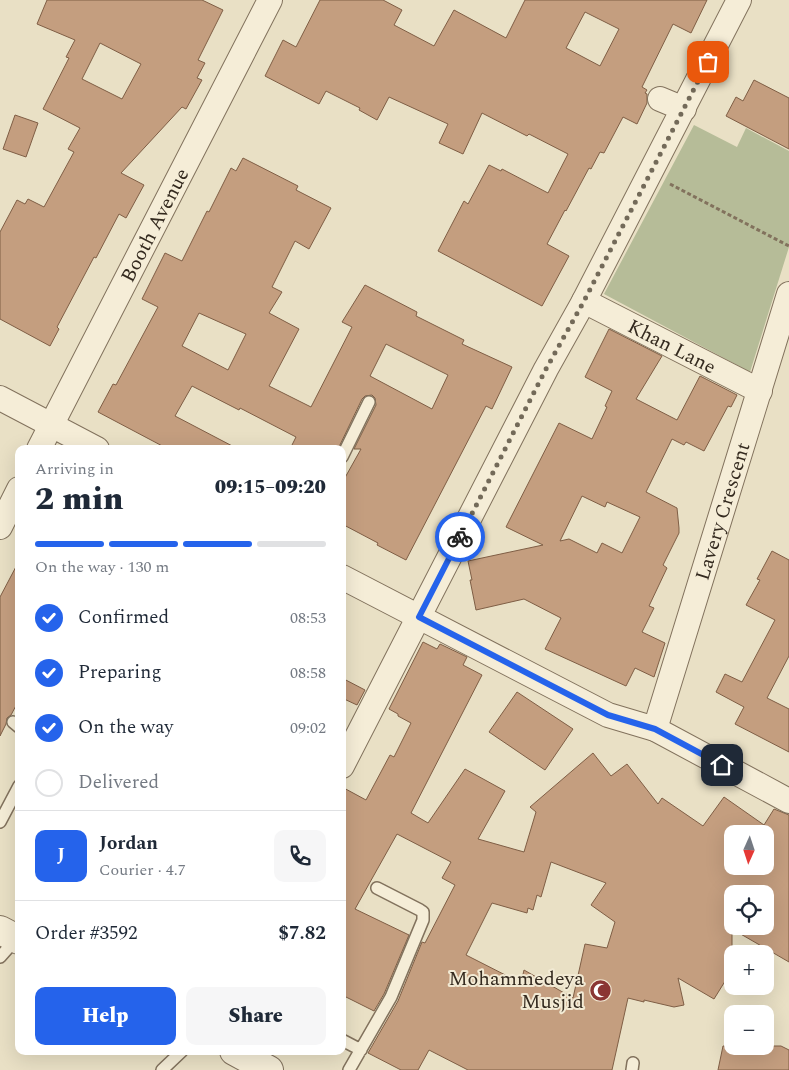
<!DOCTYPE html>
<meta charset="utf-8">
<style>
body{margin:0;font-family:Spectral,serif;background:#f6f6f7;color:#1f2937;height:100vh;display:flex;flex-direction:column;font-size:19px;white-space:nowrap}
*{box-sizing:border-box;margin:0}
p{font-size:16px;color:#747a83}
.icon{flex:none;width:28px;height:28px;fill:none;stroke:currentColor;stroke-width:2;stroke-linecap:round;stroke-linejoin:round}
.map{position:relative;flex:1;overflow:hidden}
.drawer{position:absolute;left:15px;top:445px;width:331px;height:610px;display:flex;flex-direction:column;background:#fff;border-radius:10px;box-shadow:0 5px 20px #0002}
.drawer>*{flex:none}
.needle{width:32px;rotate:183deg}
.tools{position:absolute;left:724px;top:825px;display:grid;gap:10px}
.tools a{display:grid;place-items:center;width:50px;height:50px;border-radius:10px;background:#fff;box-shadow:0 5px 20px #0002;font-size:25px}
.pin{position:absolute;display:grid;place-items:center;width:42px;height:42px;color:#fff;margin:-21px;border-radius:10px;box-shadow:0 2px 8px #0006}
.courier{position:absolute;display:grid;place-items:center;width:50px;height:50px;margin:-25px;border:4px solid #2563eb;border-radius:50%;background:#fff;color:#222;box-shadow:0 1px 6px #0007}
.headline em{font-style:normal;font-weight:800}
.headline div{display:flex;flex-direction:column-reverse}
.headline{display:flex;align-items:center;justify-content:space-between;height:85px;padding:0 20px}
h1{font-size:32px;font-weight:800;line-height:38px}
.bar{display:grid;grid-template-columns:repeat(4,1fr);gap:8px 5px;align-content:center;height:60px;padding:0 20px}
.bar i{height:6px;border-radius:4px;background:#e0e1e3}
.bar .on{background:#2563eb}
.bar p{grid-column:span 4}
.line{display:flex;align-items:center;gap:12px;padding:0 20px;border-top:1px solid #e0e1e3}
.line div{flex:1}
.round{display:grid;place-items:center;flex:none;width:52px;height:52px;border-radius:10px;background:#f6f6f7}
ol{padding:0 20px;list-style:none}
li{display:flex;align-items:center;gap:15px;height:55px}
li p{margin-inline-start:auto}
li .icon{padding:5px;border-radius:50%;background:#2563eb;color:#fff;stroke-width:4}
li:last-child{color:#747a83}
li i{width:28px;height:28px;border:2px solid #e0e1e3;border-radius:50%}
.cta{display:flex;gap:10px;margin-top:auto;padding:10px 20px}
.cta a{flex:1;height:58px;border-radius:10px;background:#2563eb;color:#fff;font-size:20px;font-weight:800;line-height:58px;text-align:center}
.cta a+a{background:#f6f6f7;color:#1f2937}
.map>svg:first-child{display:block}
.cemetery{fill:#b6bc98}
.building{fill:#c49e7f;stroke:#7f5e45;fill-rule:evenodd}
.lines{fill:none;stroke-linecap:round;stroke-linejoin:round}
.service-casing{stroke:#82725d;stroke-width:14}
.minor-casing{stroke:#82725d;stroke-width:26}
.tertiary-casing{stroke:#82725d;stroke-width:30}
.path{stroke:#82725d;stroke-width:3;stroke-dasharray:4 2.5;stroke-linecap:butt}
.service{stroke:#f5edd7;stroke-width:11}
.minor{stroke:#f5edd7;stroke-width:24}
.tertiary{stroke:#f5edd7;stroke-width:28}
.done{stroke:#736a59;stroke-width:5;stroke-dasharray:0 9}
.route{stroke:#2563eb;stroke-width:6}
.labels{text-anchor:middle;stroke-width:4;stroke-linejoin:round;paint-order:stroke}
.street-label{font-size:20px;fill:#342a1f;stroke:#f2ead4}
.poi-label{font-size:20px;fill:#342a1f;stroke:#f2ead4;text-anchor:end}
</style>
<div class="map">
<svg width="789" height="1070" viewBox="0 0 789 1070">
<rect width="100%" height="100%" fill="#e9e0c5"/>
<path class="cemetery" d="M 694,125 L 737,147 L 746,128 L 789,151 L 789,247 L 750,372 L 604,294 Z"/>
<path class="building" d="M 47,0 L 202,0 L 223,10 L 198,60 L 205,63 L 197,78 L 202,80 L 186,109 L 182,107 L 121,173 L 144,185 L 126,218 L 119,214 L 96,258 L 94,257 L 57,327 L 59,329 L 50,346 L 0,319 L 0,232 L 17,200 L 25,204 L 28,199 L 44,207 L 74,152 L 68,149 L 80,128 L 43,109 L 69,58 L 66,57 L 75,40 L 37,24 ZM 100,43 L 141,64 L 122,99 L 82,79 Z
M 320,0 L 383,0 L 402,10 L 394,25 L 434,46 L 454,10 L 506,38 L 525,0 L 707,0 L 691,33 L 673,24 L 642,87 L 647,90 L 645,93 L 647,94 L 647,103 L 637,124 L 623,117 L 604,153 L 600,152 L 591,169 L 589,168 L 566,211 L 565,210 L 547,244 L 569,256 L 542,306 L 438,251 L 464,201 L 468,204 L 489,165 L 501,171 L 502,169 L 548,193 L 568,154 L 529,134 L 527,136 L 482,113 L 463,154 L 439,143 L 448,124 L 389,97 L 377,120 L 359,110 L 360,108 L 326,91 L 319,104 L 265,76 L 283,40 L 296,47 ZM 585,12 L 619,29 L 600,66 L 566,48 Z
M 754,80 L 789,98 L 789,149 L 726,116 L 736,97 L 743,101 Z
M 15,115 L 38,123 L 26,157 L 3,149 Z
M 243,158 L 298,186 L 296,190 L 331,208 L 309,249 L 295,241 L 272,287 L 282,292 L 269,313 L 299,329 L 269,386 L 311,407 L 352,327 L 342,322 L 365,285 L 417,312 L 416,316 L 464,340 L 462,344 L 512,367 L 492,409 L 486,406 L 406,560 L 377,545 L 378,543 L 342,524 L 342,483 L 361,449 L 354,449 L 376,405 L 375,398 L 372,395 L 365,396 L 362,399 L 338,449 L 290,449 L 296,437 L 240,408 L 239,410 L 192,386 L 175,416 L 238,449 L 168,449 L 98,412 L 113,384 L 116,385 L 158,307 L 142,299 L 165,253 L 182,261 L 207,211 L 209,212 L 231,168 L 236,171 ZM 199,313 L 246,334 L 228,370 L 182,346 ZM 386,344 L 448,375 L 432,409 L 370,376 Z
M 609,329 L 662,356 L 636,399 L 677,420 L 700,376 L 737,395 L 731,407 L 728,406 L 704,451 L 686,442 L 684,445 L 672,439 L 646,492 L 677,508 L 679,528 L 679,533 L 663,565 L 667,568 L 649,606 L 654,608 L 642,632 L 665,643 L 654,677 L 635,668 L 626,686 L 545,649 L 561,618 L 524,599 L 476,610 L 470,580 L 472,580 L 468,561 L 543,545 L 506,527 L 559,423 L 592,439 L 607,407 L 605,406 L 612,391 L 585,377 ZM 582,496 L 605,507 L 607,502 L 640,517 L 622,553 L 602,543 L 597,553 L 569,539 L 560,541 Z
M 772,551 L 789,560 L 789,656 L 767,698 L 789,709 L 789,752 L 735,724 L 744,707 L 716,692 L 725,674 L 742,682 L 775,620 L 746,605 L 760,580 L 757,579 Z
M 19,561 L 19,700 L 11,715 L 7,718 L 6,724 L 0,736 L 0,597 Z
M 423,642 L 437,649 L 440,644 L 467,657 L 463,665 L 482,675 L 411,813 L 428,823 L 465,769 L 505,791 L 478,839 L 524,852 L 536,812 L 530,807 L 593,753 L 611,776 L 627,764 L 658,804 L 662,798 L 703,826 L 724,797 L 764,825 L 774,809 L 789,815 L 789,962 L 732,929 L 732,970 L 714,999 L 678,978 L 684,1005 L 674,1007 L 644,1000 L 644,1002 L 628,998 L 612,1070 L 468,1070 L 429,1050 L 418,1070 L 401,1070 L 368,1053 L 398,1001 L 422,942 L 425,943 L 455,885 L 442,878 L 451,862 L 397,834 L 355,909 L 409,935 L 384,994 L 374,1011 L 342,995 L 342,787 L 366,800 L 390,755 L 394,757 L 411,723 L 398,716 L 398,714 L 389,709 ZM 732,834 L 765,834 L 765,866 L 732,866 ZM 551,862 L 606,883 L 591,905 L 615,922 L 607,948 L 585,944 L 573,998 L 524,970 L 521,983 L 466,955 L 492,903 L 527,913 L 528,908 L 533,910 L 537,895 L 541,897 ZM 732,894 L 765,894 L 765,926 L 732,926 Z
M 342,678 L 365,690 L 357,705 L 342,698 Z
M 517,692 L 573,729 L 545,770 L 489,732 Z
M 723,1046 L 781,1046 L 789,1050 L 789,1070 L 718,1070 Z"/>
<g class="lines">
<defs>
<path id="service" d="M 342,457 L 369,402
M 13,722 L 19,727
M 0,822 L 19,786
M 0,957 L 16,939
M 342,1040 L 361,1050
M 162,1070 L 182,1051
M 349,1070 L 391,997 L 423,920 L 423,912 L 420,910 L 377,888
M 632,1070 L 633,1063"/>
<g id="minor">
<path d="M 660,99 L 684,109"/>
<path id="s1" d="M 584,301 L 760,391"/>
<path d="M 0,398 L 97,449"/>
<path id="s2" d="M 39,449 L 270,0"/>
<path d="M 0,527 L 19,489"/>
<path d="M 342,577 L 608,715 L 655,729 L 789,801"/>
<path id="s3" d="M 655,729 L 789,294"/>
<path d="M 342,766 L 546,369 L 584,301 L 739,0"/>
</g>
<path id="tertiary" d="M 0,930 L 19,940
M 234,1051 L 269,1070"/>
</defs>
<use href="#service" class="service-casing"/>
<use href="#minor" class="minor-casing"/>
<use href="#tertiary" class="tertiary-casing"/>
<path class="path" d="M 670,184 L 789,246"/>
<use href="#service" class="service"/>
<use href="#minor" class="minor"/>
<use href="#tertiary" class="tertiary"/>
</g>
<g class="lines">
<path class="done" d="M 460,537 L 546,369 L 584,301 L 708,62"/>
<path class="route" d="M 460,537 L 419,617 L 608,715 L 655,729 L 722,765"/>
</g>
<defs>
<symbol id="mosque-disc" viewBox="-11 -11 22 22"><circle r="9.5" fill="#8b3633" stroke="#f2ead4"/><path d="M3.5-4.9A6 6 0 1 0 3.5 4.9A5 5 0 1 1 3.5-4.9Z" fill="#fff"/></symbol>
</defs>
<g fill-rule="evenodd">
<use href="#mosque-disc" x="588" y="978" width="25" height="25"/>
</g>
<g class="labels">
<g class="street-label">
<text dy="7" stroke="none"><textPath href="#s2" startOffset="252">Booth Avenue</textPath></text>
<text dy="7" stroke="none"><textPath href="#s1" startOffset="99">Khan Lane</textPath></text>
<text dy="7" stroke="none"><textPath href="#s3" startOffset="228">Lavery Crescent</textPath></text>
</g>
<g class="poi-label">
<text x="584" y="985">Mohammedeya<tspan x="584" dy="23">Musjid</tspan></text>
</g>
</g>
</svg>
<div class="tools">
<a><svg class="needle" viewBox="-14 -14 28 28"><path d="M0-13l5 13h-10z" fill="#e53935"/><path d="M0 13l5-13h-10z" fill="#747a83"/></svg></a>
<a><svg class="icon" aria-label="locate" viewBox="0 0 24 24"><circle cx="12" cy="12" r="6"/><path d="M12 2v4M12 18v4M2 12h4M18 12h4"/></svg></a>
<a>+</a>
<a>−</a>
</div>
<div class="pin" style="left:708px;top:62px;background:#ea580c"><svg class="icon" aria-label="bag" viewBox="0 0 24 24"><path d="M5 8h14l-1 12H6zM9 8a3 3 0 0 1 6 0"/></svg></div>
<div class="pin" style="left:722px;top:765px;background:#1f2937"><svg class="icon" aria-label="home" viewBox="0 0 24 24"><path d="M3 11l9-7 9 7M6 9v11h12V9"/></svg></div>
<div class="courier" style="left:460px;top:537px"><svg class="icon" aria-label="bike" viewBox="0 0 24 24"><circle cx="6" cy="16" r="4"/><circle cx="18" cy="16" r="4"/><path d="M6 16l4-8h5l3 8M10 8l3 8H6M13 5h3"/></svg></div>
<section class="drawer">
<div class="headline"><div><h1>2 min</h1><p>Arriving in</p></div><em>09:15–09:20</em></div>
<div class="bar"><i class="on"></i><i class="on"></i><i class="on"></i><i></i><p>On the way · 130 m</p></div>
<ol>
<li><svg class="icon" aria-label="check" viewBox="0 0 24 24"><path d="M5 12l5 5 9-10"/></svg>Confirmed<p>08:53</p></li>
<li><svg class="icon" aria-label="check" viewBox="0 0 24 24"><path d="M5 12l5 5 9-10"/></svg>Preparing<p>08:58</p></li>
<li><svg class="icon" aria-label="check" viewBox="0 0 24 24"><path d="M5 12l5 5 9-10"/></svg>On the way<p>09:02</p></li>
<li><i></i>Delivered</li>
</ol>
<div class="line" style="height:90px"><b class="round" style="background:#2563eb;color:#fff">J</b><div><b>Jordan</b><p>Courier · 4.7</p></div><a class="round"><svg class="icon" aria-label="phone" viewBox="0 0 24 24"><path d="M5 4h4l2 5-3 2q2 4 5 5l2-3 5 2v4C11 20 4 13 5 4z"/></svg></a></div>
<div class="line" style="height:65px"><div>Order #3592</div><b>$7.82</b></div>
<div class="cta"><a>Help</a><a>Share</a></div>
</section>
</div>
